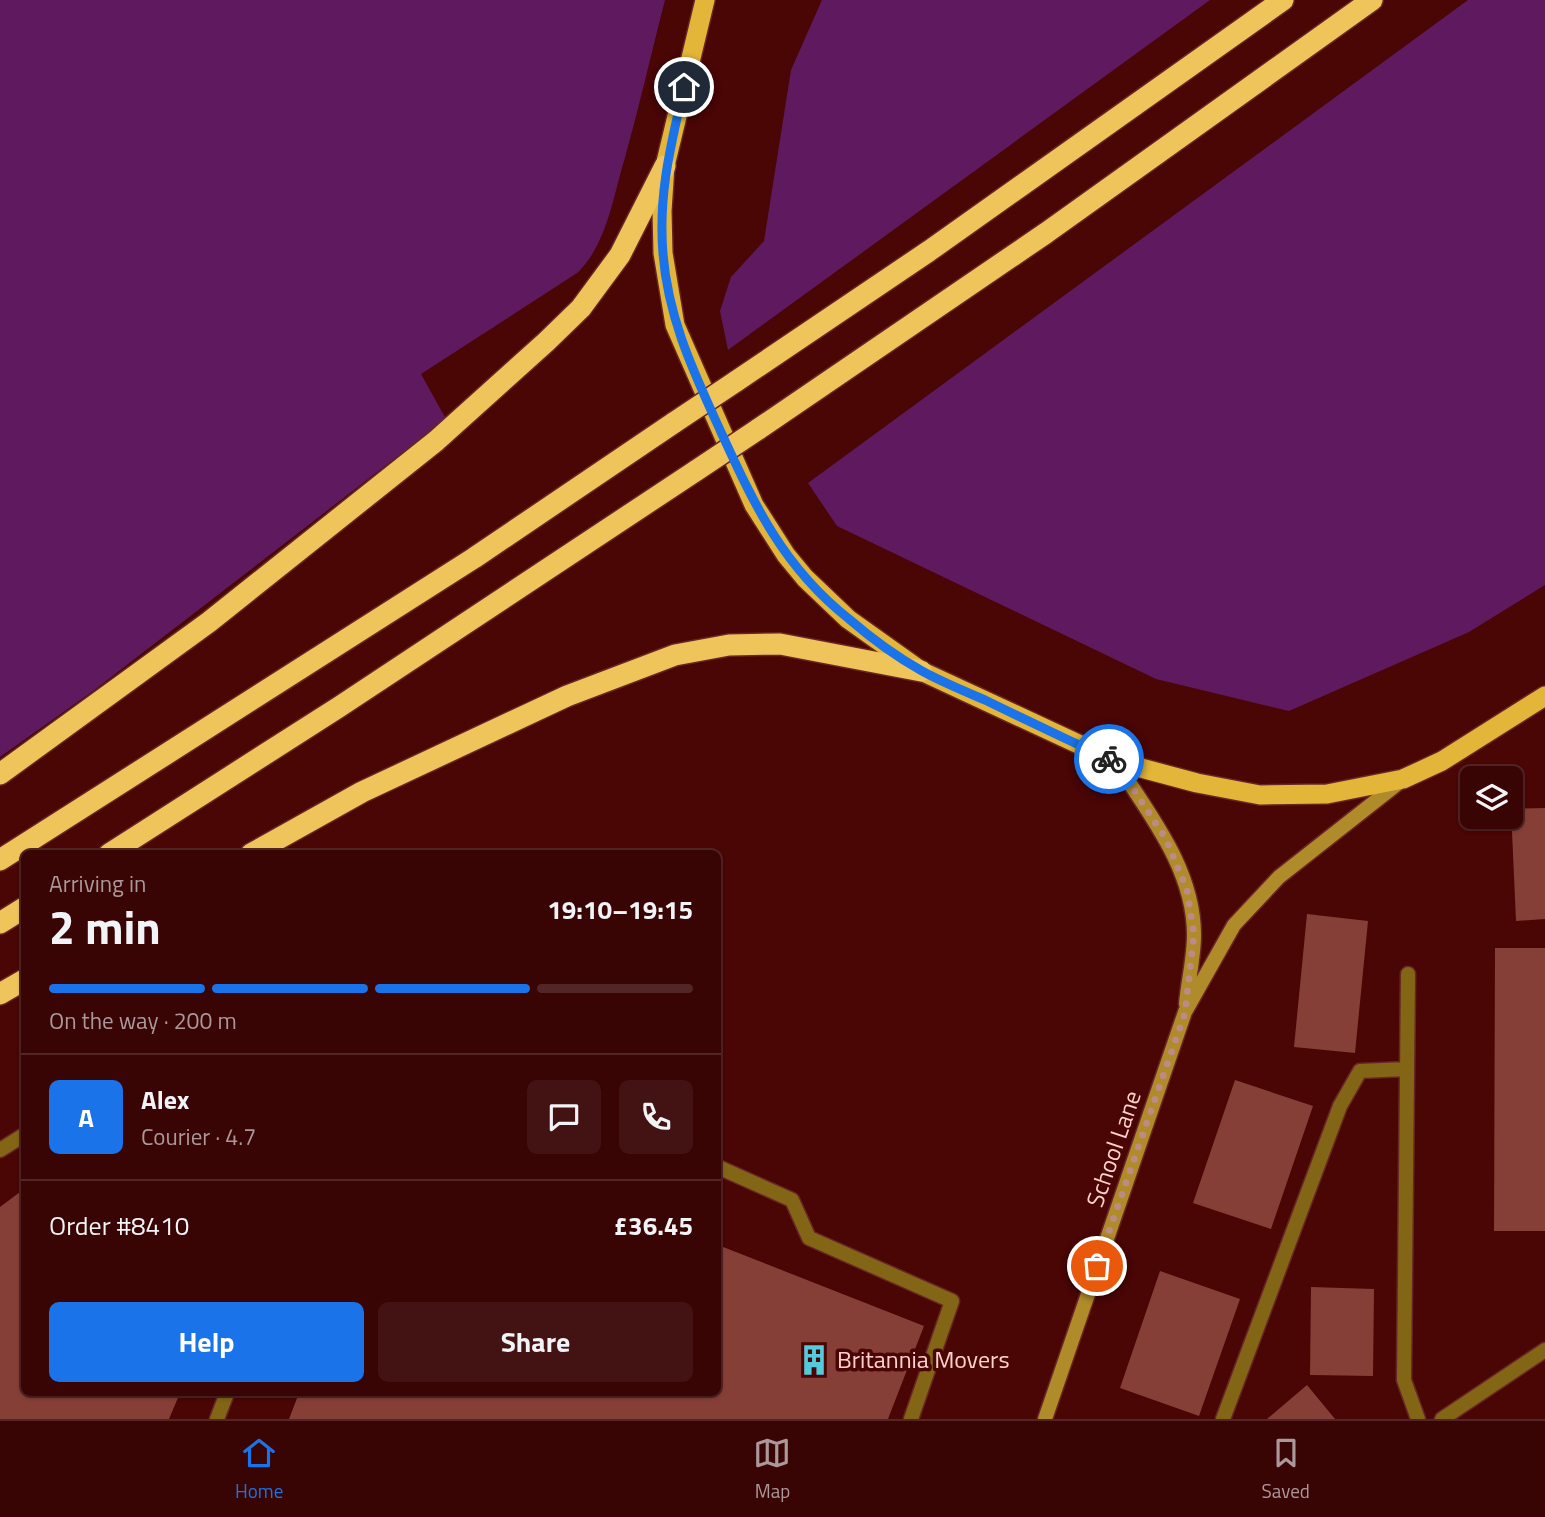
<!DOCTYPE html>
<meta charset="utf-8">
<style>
body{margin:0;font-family:"Titillium Web",sans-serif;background:#431213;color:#f1f3f6;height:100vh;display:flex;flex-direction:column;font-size:26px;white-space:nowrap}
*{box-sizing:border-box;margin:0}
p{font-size:23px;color:#ab989a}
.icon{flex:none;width:38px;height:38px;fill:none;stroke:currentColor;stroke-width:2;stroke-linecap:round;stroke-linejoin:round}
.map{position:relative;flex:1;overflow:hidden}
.details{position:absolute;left:21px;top:850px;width:700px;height:546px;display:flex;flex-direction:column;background:#380404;border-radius:10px;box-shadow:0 2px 5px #0004,0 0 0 2px #522526}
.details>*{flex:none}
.controls{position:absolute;left:1460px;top:766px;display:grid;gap:14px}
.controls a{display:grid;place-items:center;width:63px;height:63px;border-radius:10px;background:#380404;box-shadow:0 2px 5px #0004,0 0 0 2px #522526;font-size:35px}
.pin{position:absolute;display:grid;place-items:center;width:60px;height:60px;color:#fff;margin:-30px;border:4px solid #fff;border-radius:50%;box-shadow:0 2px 7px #0007}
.courier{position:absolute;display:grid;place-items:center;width:70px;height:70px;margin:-35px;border:5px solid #1a73e8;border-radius:50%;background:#fff;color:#222;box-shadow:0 2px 9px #0007}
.head em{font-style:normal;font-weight:700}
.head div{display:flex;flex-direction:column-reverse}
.head{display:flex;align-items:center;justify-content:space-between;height:119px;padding:0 28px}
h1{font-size:46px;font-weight:700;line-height:52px}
.bar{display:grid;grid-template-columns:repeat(4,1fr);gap:10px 7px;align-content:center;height:84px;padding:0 28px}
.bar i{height:9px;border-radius:5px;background:#522526}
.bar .current{background:#1a73e8}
.bar p{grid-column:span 4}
.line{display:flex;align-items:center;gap:18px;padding:0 28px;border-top:2px solid #522526}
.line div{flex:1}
.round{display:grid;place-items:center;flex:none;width:74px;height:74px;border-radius:10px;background:#431213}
.primary-button{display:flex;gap:14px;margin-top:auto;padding:14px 28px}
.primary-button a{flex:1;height:80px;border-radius:10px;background:#1a73e8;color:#fff;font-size:28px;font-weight:700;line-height:80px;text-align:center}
.primary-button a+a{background:#431213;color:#f1f3f6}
.menu{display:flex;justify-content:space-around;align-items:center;height:98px;border-top:2px solid #522526;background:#380404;font-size:19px;color:#ab989a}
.menu a{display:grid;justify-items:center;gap:4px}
.menu .current{color:#1a73e8}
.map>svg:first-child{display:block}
.green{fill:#5f1a5f}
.building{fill:#863f37}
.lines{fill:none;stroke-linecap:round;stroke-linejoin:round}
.service-casing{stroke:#672625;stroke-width:17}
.minor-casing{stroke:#672625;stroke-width:17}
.secondary-casing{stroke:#672625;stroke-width:17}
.trunk-casing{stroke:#672625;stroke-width:22}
.motorway-casing{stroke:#672625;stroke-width:24}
.service{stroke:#826515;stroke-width:14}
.minor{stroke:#826515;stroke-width:14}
.secondary{stroke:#b08b29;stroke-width:14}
.trunk{stroke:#e3b639;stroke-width:19}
.motorway{stroke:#efc55b;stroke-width:21}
.motorway-bridge-casing{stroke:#672625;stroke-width:24;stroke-linecap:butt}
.motorway-bridge{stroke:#efc55b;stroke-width:21}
.done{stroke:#be8a86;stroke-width:7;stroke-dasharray:0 12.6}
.route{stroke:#1a73e8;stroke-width:9}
.labels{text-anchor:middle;stroke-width:7;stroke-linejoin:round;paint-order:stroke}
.street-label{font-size:24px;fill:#fdd2cc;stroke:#4a0505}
.poi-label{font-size:24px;fill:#fdd2cc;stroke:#4a0505;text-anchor:start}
</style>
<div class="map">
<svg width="1545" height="1419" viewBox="0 0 1545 1419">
<rect width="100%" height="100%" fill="#4a0505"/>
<path class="green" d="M 0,0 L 665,0 C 651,54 639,108 624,161 C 613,198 606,246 577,273 L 421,374 L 446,419 L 93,691 L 0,757 Z
M 822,0 L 1210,0 L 728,350 L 720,311 L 731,277 L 764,241 L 791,70 Z
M 1468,0 L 1545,0 L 1545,585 L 1469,632 L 1289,711 L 1156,679 L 837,526 L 808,483 Z"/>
<path class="building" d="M 1545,808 L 1545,919 L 1516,921 L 1511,809 Z
M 1307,914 L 1368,921 L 1355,1053 L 1294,1047 Z
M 1495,948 L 1545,948 L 1545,1231 L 1494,1231 Z
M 1235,1080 L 1313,1106 L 1271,1229 L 1193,1203 Z
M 24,1189 L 24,1393 L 180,1393 L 169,1419 L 0,1419 L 0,1207 Z
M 718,1245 L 924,1326 L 888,1419 L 289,1419 L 299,1393 L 718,1393 Z
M 1160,1271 L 1240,1299 L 1199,1416 L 1120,1388 Z
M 1311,1287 L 1374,1289 L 1373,1376 L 1310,1375 Z
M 1307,1385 L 1335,1419 L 1267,1419 Z"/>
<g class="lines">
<defs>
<path id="service" d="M 1408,974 L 1404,1380 L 1418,1419
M 0,1150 L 24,1135
M 718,1167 L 792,1200 L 809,1238 L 952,1301 L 911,1419
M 1223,1419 L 1340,1106 L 1360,1071 L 1407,1069"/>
<path id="minor" d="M 217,1419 L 227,1393
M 1442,1419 L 1545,1350"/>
<path id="secondary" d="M 1115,761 C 1149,814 1194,869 1194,935 C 1194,958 1188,981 1186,1004
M 1045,1419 L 1185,1012 L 1234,925 L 1279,877 L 1401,781"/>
<path id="trunk" d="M 705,0 L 665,166 L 662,211 L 663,253 L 675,325 L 754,505 L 786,555 L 805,578 L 848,619 L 921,671 L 1115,761 L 1197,783 L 1260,795 L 1327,794 L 1403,779 L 1442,761 L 1545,696"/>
<path id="motorway" d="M 735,382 L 929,251 L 1283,0
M 757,430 L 1046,233 L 1372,0
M 0,774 L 209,622 L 436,441 L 546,342 L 581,308 L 620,255 L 665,166
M 109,854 L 339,707 L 697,470
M 251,854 L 362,792 L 567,696 L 675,655 L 729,645 L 780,644 L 921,671
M 0,860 L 474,558 L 675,422
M 0,923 L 24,908
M 0,994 L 24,980"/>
</defs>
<use href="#service" class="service-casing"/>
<use href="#minor" class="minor-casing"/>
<use href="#secondary" class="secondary-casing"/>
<use href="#trunk" class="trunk-casing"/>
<use href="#motorway" class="motorway-casing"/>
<use href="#service" class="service"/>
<use href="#minor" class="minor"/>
<use href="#secondary" class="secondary"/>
<use href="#trunk" class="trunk"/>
<use href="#motorway" class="motorway"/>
<defs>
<path id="motorway-bridge" d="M 675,422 L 735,382
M 697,470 L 757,430"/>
</defs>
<use href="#motorway-bridge" class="motorway-bridge-casing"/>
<use href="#motorway-bridge" class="motorway-bridge"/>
</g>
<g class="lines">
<path class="done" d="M 1097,1266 L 1185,1013 L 1194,934 L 1187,890 L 1166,839 L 1115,761 L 1109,759"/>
<path class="route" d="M 684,87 C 671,145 658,193 663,254 C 668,315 690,364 715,419 C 751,497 779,564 849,619 C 871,638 897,657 922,671 C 942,682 964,691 985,700 C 1026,720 1068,740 1109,759"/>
</g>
<defs>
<symbol id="building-bare" viewBox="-9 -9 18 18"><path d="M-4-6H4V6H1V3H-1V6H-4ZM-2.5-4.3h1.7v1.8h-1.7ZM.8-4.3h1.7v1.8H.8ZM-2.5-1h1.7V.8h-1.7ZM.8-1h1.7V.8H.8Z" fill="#53cbdb" stroke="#4a0505" stroke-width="2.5" paint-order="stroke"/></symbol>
</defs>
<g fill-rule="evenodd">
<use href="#building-bare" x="792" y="1338" width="44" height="44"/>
</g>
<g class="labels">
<g class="street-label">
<text transform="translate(1114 1149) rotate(-71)" y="8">School Lane</text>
</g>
<g class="poi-label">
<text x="837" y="1368">Britannia Movers</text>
</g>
</g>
</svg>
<div class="controls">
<a><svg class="icon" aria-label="layers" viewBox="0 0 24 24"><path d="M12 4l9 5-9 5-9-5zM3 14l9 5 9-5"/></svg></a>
</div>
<div class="pin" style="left:1097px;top:1266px;background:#ea580c"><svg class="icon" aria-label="bag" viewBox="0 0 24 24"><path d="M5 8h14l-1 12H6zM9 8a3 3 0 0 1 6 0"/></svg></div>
<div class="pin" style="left:684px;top:87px;background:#1f2937"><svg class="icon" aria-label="home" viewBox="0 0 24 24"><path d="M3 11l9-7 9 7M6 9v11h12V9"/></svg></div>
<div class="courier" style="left:1109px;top:759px"><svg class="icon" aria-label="bike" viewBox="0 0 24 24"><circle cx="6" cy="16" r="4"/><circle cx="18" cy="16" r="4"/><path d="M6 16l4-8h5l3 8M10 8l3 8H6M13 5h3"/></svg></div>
<section class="details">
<div class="head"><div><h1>2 min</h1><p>Arriving in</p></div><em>19:10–19:15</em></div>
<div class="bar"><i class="current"></i><i class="current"></i><i class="current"></i><i></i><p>On the way · 200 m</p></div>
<div class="line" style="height:126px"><b class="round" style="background:#1a73e8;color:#fff">A</b><div><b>Alex</b><p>Courier · 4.7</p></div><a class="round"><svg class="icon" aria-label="chat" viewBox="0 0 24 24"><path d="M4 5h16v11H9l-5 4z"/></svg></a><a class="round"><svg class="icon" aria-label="phone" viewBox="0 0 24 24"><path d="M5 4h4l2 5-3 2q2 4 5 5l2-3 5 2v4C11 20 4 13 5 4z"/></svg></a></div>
<div class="line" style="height:91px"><div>Order #8410</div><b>£36.45</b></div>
<div class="primary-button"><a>Help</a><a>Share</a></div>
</section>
</div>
<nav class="menu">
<a class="current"><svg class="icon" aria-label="home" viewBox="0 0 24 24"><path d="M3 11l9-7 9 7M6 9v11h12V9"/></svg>Home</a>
<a><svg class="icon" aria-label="map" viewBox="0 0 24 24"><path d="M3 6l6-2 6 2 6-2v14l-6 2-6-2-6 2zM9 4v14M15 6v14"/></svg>Map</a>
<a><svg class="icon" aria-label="saved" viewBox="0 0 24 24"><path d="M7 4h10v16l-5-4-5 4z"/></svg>Saved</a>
</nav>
